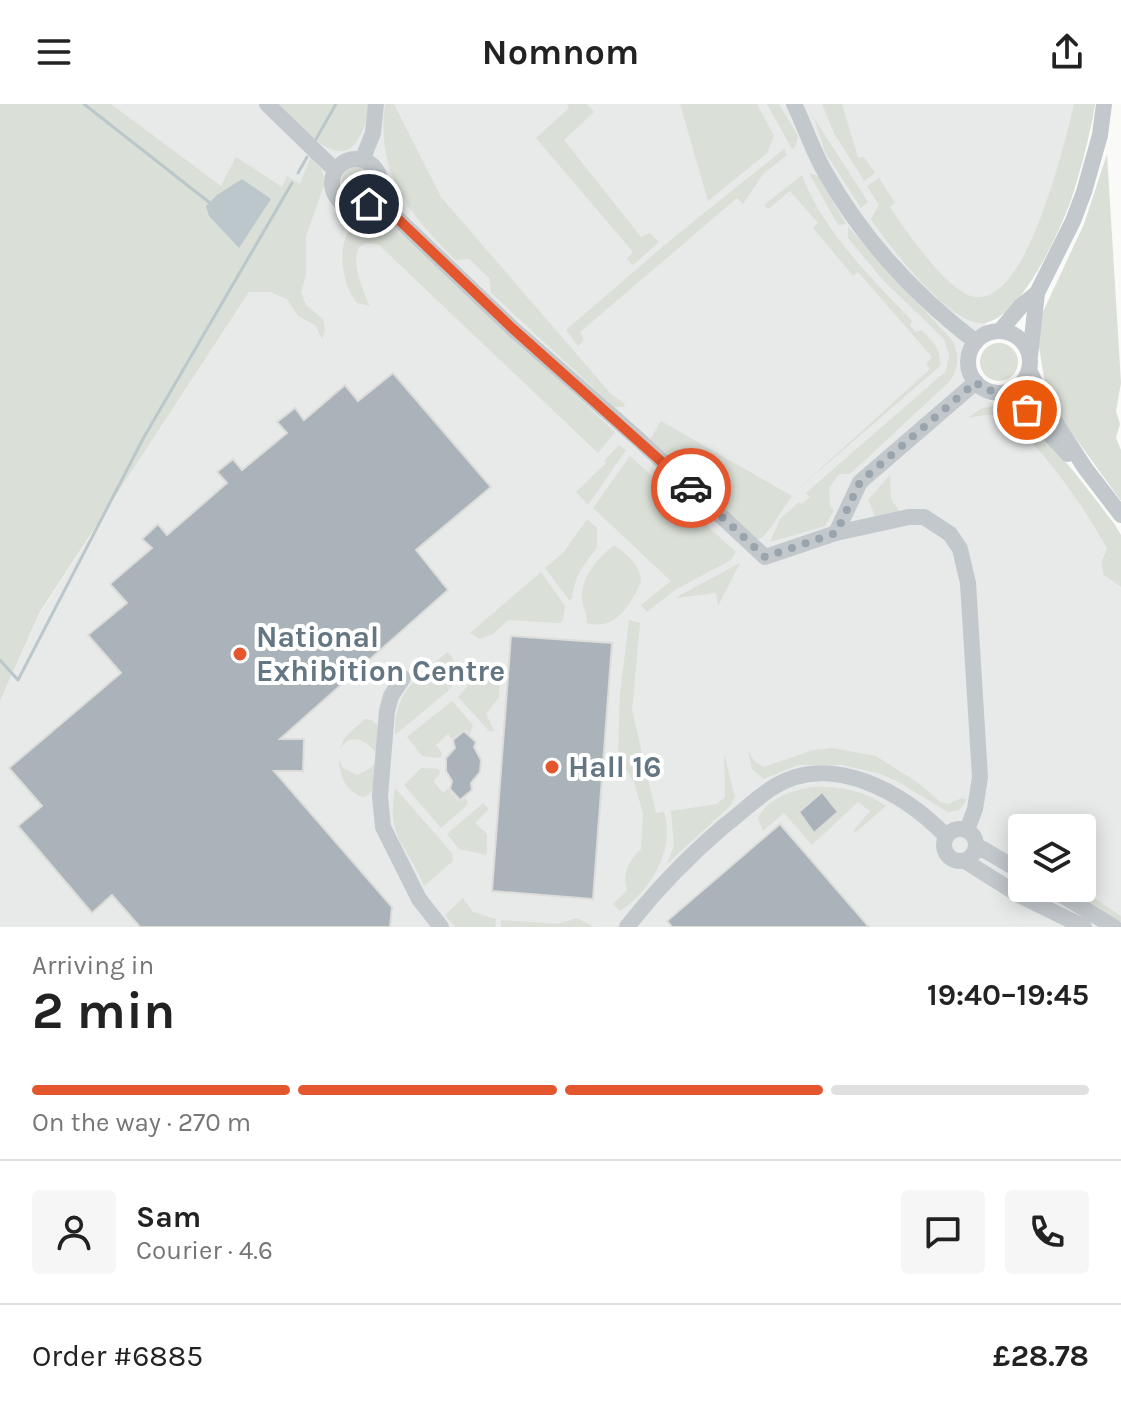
<!DOCTYPE html>
<meta charset="utf-8">
<style>
body{margin:0;font-family:Karla,sans-serif;background:#f6f6f6;color:#222;height:100vh;display:flex;flex-direction:column;font-size:30px;white-space:nowrap}
*{box-sizing:border-box;margin:0}
p{font-size:26px;color:#767676}
.icon{flex:none;width:44px;height:44px;fill:none;stroke:currentColor;stroke-width:2;stroke-linecap:round;stroke-linejoin:round}
.map{position:relative;height:823px;overflow:hidden}
.panel{display:flex;flex-direction:column;background:#fff;flex:1}
.panel>*{flex:none}
.tools{position:absolute;left:1008px;top:710px;display:grid;gap:16px}
.tools a{display:grid;place-items:center;width:88px;height:88px;border-radius:8px;background:#fff;box-shadow:0 4px 20px #0003;font-size:40px}
.pin{position:absolute;display:grid;place-items:center;width:68px;height:68px;color:#fff;margin:-34px;border:4px solid #fff;border-radius:50%;box-shadow:0 2px 8px #0007}
.courier{position:absolute;display:grid;place-items:center;width:80px;height:80px;margin:-40px;border:6px solid #e4572e;border-radius:50%;background:#fff;color:#222;box-shadow:0 2px 10px #0007}
.headline em{font-style:normal;font-weight:700}
.headline div{display:flex;flex-direction:column-reverse}
.headline{display:flex;align-items:center;justify-content:space-between;height:136px;padding:0 32px}
h1{font-size:52px;font-weight:700;line-height:60px}
.bar{display:grid;grid-template-columns:repeat(4,1fr);gap:12px 8px;align-content:center;height:96px;padding:0 32px}
.bar i{height:10px;border-radius:6px;background:#e0e0e0}
.bar .selected{background:#e4572e}
.bar p{grid-column:span 4}
.line{display:flex;align-items:center;gap:20px;padding:0 32px;border-top:2px solid #e0e0e0}
.line div{flex:1}
.round{display:grid;place-items:center;flex:none;width:84px;height:84px;border-radius:8px;background:#f6f6f6}
header{display:flex;justify-content:space-between;align-items:center;height:104px;padding:0 32px;background:#fff;font-size:36px;font-weight:700}
.map>svg:first-child{display:block}
.built{fill:#e8e9e9;fill-rule:evenodd}
.green{fill:#dadfd7}
.water{fill:#bbc7cb}
.lines{fill:none;stroke-linecap:round;stroke-linejoin:round}
.stream{stroke:#bbc7cb;stroke-width:3}
.building{fill:#aab3b9;stroke:#dcdcda;stroke-width:2}
.minor{stroke:#c3c8cc;stroke-width:16}
.done{stroke:#99a4ac;stroke-width:8;stroke-dasharray:0 14.4}
.route{stroke:#e4572e;stroke-width:10}
.poi-dot{fill:#e4572e;stroke:#fff;stroke-width:3}
.labels{text-anchor:middle;stroke-width:8;stroke-linejoin:round;paint-order:stroke}
.poi-label{font-size:30px;font-weight:bold;fill:#657683;stroke:#fff;text-anchor:start}
</style>
<header><svg class="icon" aria-label="menu" viewBox="0 0 24 24"><path d="M4 6h16M4 12h16M4 18h16"/></svg>Nomnom<svg class="icon" aria-label="share" viewBox="0 0 24 24"><path d="M12 15V3M7 8l5-5 5 5M5 13v7h14v-7"/></svg></header>
<div class="map">
<svg width="1121" height="823" viewBox="0 0 1121 823">
<rect width="100%" height="100%" fill="#fafaf8"/>
<path class="built" d="M 84,0 L 1088,0 L 1086,25 L 1002,201 L 963,247 L 961,257 L 969,277 L 1043,349 L 1121,450 L 1121,823 L 0,823 L 0,597 L 40,509 L 258,174 L 221,82 ZM 1022,724 L 1082,724 L 1082,784 L 1022,784 Z"/>
<path class="green" d="M 0,0 L 111,0 L 221,82 L 236,53 L 282,83 L 287,72 L 300,80 L 311,52 L 322,66 L 325,78 L 306,132 L 306,170 L 301,188 L 306,201 L 323,215 L 325,227 L 322,235 L 315,221 L 298,212 L 287,195 L 270,188 L 249,188 L 40,508 L 0,597 Z
M 278,0 L 370,0 C 354,85 314,36 278,0 Z
M 385,0 L 394,0 L 441,93 L 611,290 L 625,300 L 624,303 L 614,303 L 491,189 L 489,174 L 469,155 L 455,156 C 409,108 376,73 385,0 Z
M 567,0 L 587,0 L 594,8 L 564,36 L 641,133 L 650,129 L 659,138 L 633,161 L 627,155 L 633,148 L 536,34 L 569,4 Z
M 680,0 L 757,0 L 774,32 L 767,49 L 708,97 Z
M 767,0 L 779,0 L 798,32 L 795,43 L 792,45 Z
M 822,0 L 842,0 L 858,54 L 864,53 L 875,69 L 864,77 L 834,29 Z
M 1074,0 L 1095,0 L 1093,13 C 1087,41 1080,69 1071,96 C 1060,127 1018,221 980,219 C 948,218 888,141 871,115 L 879,101 L 867,82 L 879,74 L 895,99 L 890,103 C 904,125 946,185 971,192 C 1026,209 1065,37 1074,0 Z
M 814,14 L 868,98 L 861,104 L 825,48 Z
M 784,45 L 787,51 L 763,70 L 743,100 L 737,94 L 580,228 L 584,236 L 578,242 L 566,226 L 673,134 Z
M 1107,50 L 1121,279 L 1116,307 L 1120,320 L 1116,334 L 1121,346 L 1121,397 L 1061,314 L 1046,286 L 1039,243 L 1041,212 L 1084,120 Z
M342 78a16 16 0 1 1 32 0a16 16 0 1 1-32 0Z
M 809,69 L 818,72 L 846,120 L 838,121 Z
M 802,71 C 824,129 870,172 912,217 L 910,222 L 916,228 L 921,226 C 933,238 941,244 940,262 L 797,386 L 930,265 L 926,260 L 932,253 L 858,168 L 853,172 L 813,124 L 818,119 L 790,87 L 768,105 L 764,101 Z
M 371,110 L 382,113 L 425,151 L 615,328 L 598,349 L 379,141 C 339,128 362,187 370,202 L 357,199 C 337,174 334,120 371,110 Z
M 848,123 L 952,236 C 960,251 959,265 949,278 L 850,370 L 839,370 L 829,384 L 830,403 L 834,406 L 825,422 L 770,438 L 780,415 L 799,398 L 802,400 L 810,393 L 806,389 L 946,267 L 949,250 L 944,235 L 882,175 L 848,134 Z
M980 258a19 19 0 1 1 38 0a19 19 0 1 1-38 0Z
M 1000,301 C 1035,311 1092,391 1115,421 L 1121,431 L 1121,483 L 1103,470 L 1102,457 L 1107,445 C 1092,414 1027,317 993,311 C 985,310 976,313 968,314 L 982,304 Z
M 661,317 L 792,392 C 782,404 770,430 758,436 L 650,336 Z
M 619,341 L 626,346 L 588,401 L 576,388 L 606,359 L 604,357 Z
M 630,352 L 736,448 L 731,456 L 675,486 L 647,508 L 641,501 L 671,477 L 593,404 Z
M 890,371 L 891,395 L 900,408 L 876,414 L 868,396 Z
M 587,415 L 597,424 L 597,443 C 583,463 575,469 572,495 L 569,496 L 545,464 L 564,448 Z
M 614,441 C 627,451 641,461 641,478 C 630,501 616,527 587,519 C 587,510 583,504 582,495 C 580,474 599,453 614,441 Z
M 740,459 L 718,502 L 716,489 L 675,494 Z
M 541,468 L 565,502 L 563,516 L 560,519 L 508,516 L 493,530 L 480,535 L 470,529 Z
M 629,516 L 640,519 L 632,606 L 656,709 L 664,708 C 676,744 650,788 620,807 L 613,800 L 627,786 C 622,769 629,756 641,745 L 643,709 L 634,678 L 618,653 L 620,590 Z
M 448,548 C 458,558 457,574 449,586 L 395,631 C 394,588 417,572 448,548 Z
M 482,565 L 500,566 L 499,593 L 486,610 L 494,626 L 490,628 L 458,593 Z
M 452,597 L 473,621 L 470,630 L 465,625 L 452,635 L 448,630 L 436,641 L 442,649 L 440,654 L 422,652 L 407,633 Z
M 365,615 L 372,616 L 378,622 L 377,650 C 366,636 350,627 339,647 L 345,633 Z
M 832,644 L 876,652 L 921,681 L 940,698 L 948,700 L 962,694 L 967,696 L 959,706 L 948,708 L 898,678 L 881,670 L 843,661 L 798,661 L 763,675 L 752,665 L 748,647 L 754,657 L 764,663 L 813,646 Z
M 724,649 L 735,693 L 731,701 L 667,760 L 674,741 L 671,707 L 717,700 L 725,693 Z
M 339,656 L 343,664 L 357,671 L 371,664 L 376,658 C 375,671 378,688 364,693 C 347,689 339,672 339,656 Z
M 421,664 L 439,665 L 440,670 L 433,677 L 443,689 L 448,685 L 459,698 L 466,694 L 468,700 L 441,724 L 404,681 Z
M 811,683 C 838,682 864,686 886,702 L 856,728 L 853,727 L 870,707 L 858,698 L 812,741 L 784,709 L 763,727 L 758,714 C 768,694 791,687 811,683 Z
M 395,684 L 452,749 L 453,757 L 424,782 C 407,739 386,736 395,684 Z
M 483,699 L 489,705 L 475,719 L 487,730 L 487,751 L 459,745 L 447,730 Z
M 1082,786 L 1121,812 L 1121,819 L 1078,793 Z
M 463,794 L 473,808 L 496,815 L 495,823 L 455,823 L 445,811 Z
M 577,814 L 594,823 L 501,823 L 501,816 L 558,820 Z"/>
<path class="water" d="M 242,75 L 271,95 L 239,144 L 209,112 L 206,102 L 217,91 Z"/>
<g class="lines">
<path class="stream" d="M 84,0 L 210,99
M 316,35 L 336,0
M 298,69 L 307,53
M 0,556 L 18,576 L 144,333 L 292,79"/>
</g>
<path class="building" d="M 393,269 L 491,383 L 416,446 L 448,486 L 280,635 L 304,635 L 303,667 L 274,667 L 392,803 L 390,823 L 140,823 L 112,791 L 92,809 L 18,722 L 42,702 L 9,664 L 121,569 L 88,531 L 127,499 L 110,480 L 152,444 L 142,435 L 158,420 L 167,431 L 227,379 L 217,368 L 233,355 L 242,366 L 287,329 L 277,318 L 295,304 L 304,316 L 345,281 L 358,297 Z
M 511,532 L 612,539 L 593,795 L 492,787 Z
M 464,627 L 476,638 L 474,643 L 481,656 L 480,668 L 471,679 L 472,686 L 460,696 L 450,685 L 452,677 L 446,667 L 446,654 L 455,644 L 453,636 Z
M 822,688 L 838,708 L 814,729 L 799,708 Z
M 780,720 L 869,823 L 672,823 L 667,817 Z"/>
<g class="lines">
<path class="minor" d="M 267,0 L 335,66
M 794,0 C 805,22 812,46 825,68 C 862,134 916,192 976,238
M 363,54 L 373,29 L 376,0
M332 79a24 24 0 1 1 48 0a24 24 0 1 1-48 0Z
M 376,94 L 512,224 L 636,333 L 765,453 L 836,429 L 909,413 L 924,413 L 950,430 L 960,445 L 968,479 L 980,673 L 975,705 L 967,726
M 1000,227 L 1021,202 L 1037,189
M968 258a31 31 0 1 1 62 0a31 31 0 1 1-62 0Z
M 1030,252 L 1037,189 L 1073,117 L 1084,88 L 1100,31 L 1104,0
M 1029,266 L 1052,313 L 1085,364 L 1121,411
M 1002,289 L 1027,306 L 1068,350
M 836,429 L 860,378 L 976,278
M 403,574 L 391,592 L 387,607 L 380,692 L 383,723 L 419,795 L 441,823
M944 741a16 16 0 1 1 32 0a16 16 0 1 1-32 0Z
M 976,741 L 1022,768
M 965,757 L 1019,791 L 1084,823
M 1050,784 L 1114,823
M 627,823 C 655,787 689,752 724,722 C 740,710 755,695 772,684 C 831,646 904,689 946,732"/>
</g>
<g class="lines">
<path class="done" d="M 691,384 L 765,453 L 836,429 L 860,378 L 976,278 L 983,285 L 1002,289 L 1027,306"/>
<path class="route" d="M 369,100 L 376,94 L 512,224 L 691,384"/>
</g>
<g class="poi-dot">
<circle cx="240" cy="550" r="8"/>
<circle cx="552" cy="663" r="8"/>
</g>
<g class="labels">
<g class="poi-label">
<text x="256" y="543">National<tspan x="256" dy="34">Exhibition Centre</tspan></text>
<text x="568" y="673">Hall 16</text>
</g>
</g>
</svg>
<div class="tools">
<a><svg class="icon" aria-label="layers" viewBox="0 0 24 24"><path d="M12 4l9 5-9 5-9-5zM3 14l9 5 9-5"/></svg></a>
</div>
<div class="pin" style="left:1027px;top:306px;background:#ea580c"><svg class="icon" aria-label="bag" viewBox="0 0 24 24"><path d="M5 8h14l-1 12H6zM9 8a3 3 0 0 1 6 0"/></svg></div>
<div class="pin" style="left:369px;top:100px;background:#1f2937"><svg class="icon" aria-label="home" viewBox="0 0 24 24"><path d="M3 11l9-7 9 7M6 9v11h12V9"/></svg></div>
<div class="courier" style="left:691px;top:384px"><svg class="icon" aria-label="car" viewBox="0 0 24 24"><path d="M5 17H2v-5l4-1 3-4h7l3 4 3 1v5h-3M9 17h6M6 11h13"/><circle cx="7" cy="17" r="2"/><circle cx="17" cy="17" r="2"/></svg></div>
</div>
<section class="panel">
<div class="headline"><div><h1>2 min</h1><p>Arriving in</p></div><em>19:40–19:45</em></div>
<div class="bar"><i class="selected"></i><i class="selected"></i><i class="selected"></i><i></i><p>On the way · 270 m</p></div>
<div class="line" style="height:144px"><a class="round"><svg class="icon" aria-label="person" viewBox="0 0 24 24"><circle cx="12" cy="8" r="4"/><path d="M4 21q1-7 8-7t8 7"/></svg></a><div><b>Sam</b><p>Courier · 4.6</p></div><a class="round"><svg class="icon" aria-label="chat" viewBox="0 0 24 24"><path d="M4 5h16v11H9l-5 4z"/></svg></a><a class="round"><svg class="icon" aria-label="phone" viewBox="0 0 24 24"><path d="M5 4h4l2 5-3 2q2 4 5 5l2-3 5 2v4C11 20 4 13 5 4z"/></svg></a></div>
<div class="line" style="height:104px"><div>Order #6885</div><b>£28.78</b></div>
</section>
